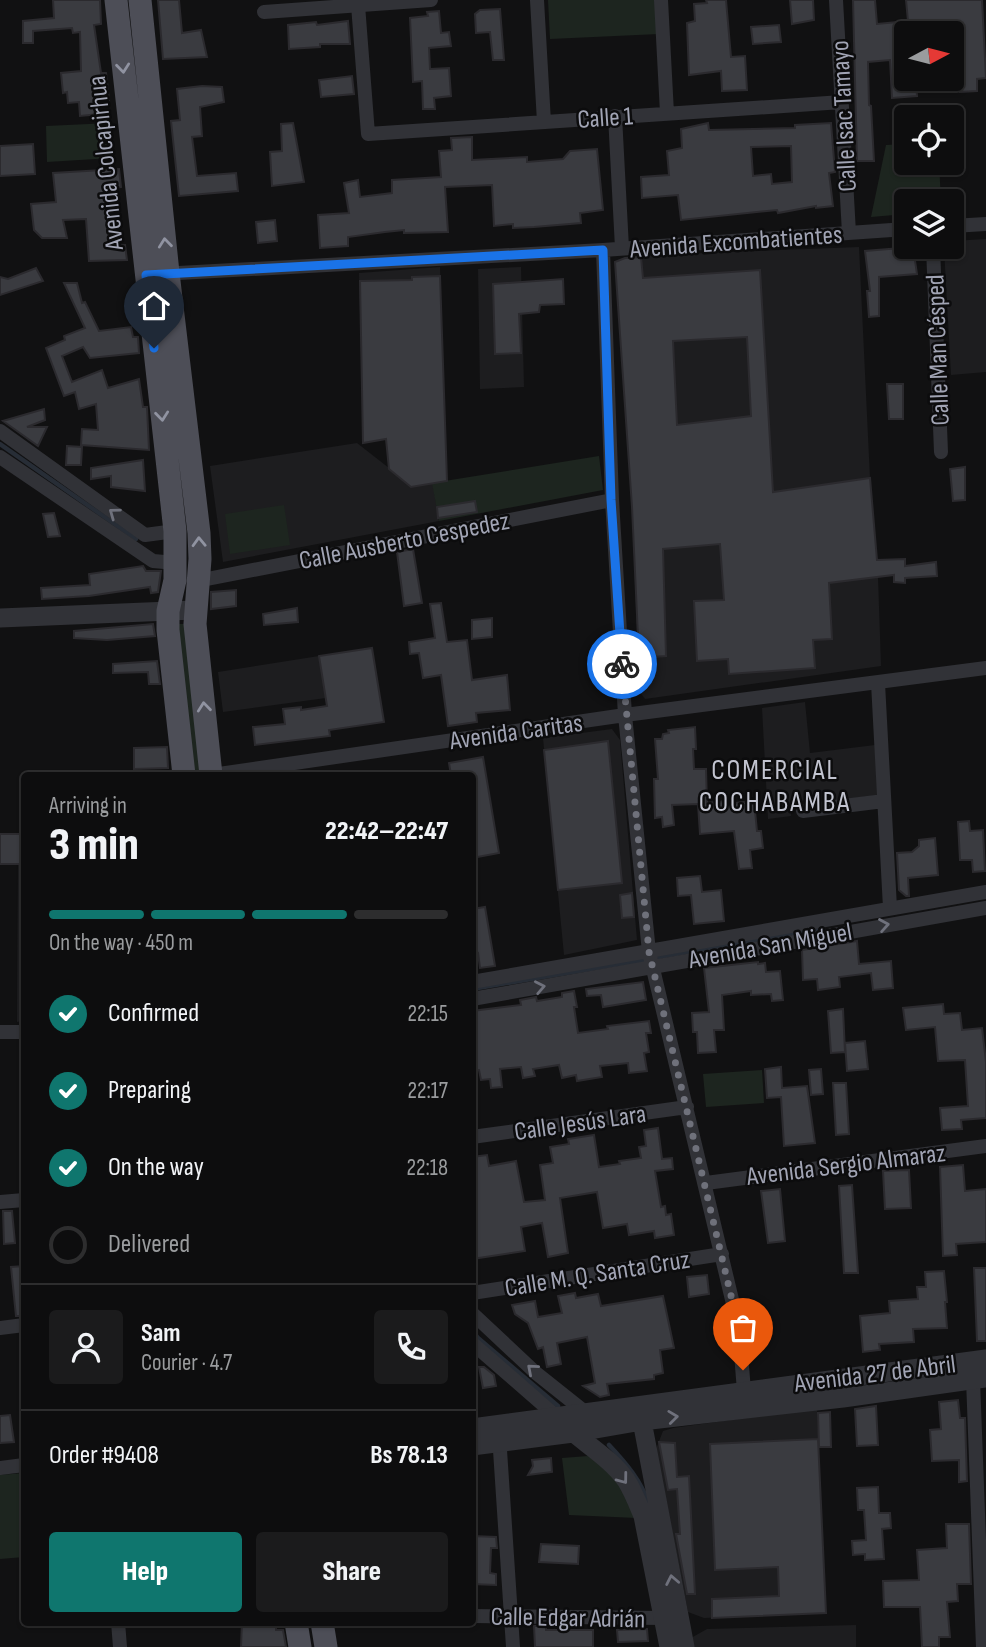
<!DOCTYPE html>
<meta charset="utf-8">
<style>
body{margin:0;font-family:"Sofia Sans Condensed",sans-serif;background:#1b1b1c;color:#f1f3f6;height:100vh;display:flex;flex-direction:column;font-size:26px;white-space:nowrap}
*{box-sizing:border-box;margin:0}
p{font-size:23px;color:#9a9c9e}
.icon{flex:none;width:38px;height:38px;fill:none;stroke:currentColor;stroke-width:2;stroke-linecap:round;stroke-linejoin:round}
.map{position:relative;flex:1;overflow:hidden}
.sheet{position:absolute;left:21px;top:772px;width:455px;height:854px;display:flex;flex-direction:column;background:#0d0d0e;border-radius:7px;box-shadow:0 2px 5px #0004,0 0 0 2px #2d2d2e}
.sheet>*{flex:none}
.needle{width:46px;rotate:83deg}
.buttons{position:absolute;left:894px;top:21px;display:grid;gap:14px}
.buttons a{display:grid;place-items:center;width:70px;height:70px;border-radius:7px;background:#0d0d0e;box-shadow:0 2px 5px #0004,0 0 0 2px #2d2d2e;font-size:35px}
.pin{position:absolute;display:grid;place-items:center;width:60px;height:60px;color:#fff;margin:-72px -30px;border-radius:50% 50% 50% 0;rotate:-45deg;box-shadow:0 0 7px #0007}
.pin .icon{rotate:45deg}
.courier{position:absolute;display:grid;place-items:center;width:70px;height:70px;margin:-35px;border:5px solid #1a73e8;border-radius:50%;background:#fff;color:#222;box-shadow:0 2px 9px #0007}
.overview em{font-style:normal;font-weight:800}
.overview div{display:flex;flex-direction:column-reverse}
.overview{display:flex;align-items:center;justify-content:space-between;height:119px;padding:0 28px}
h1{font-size:46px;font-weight:800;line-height:52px}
.bar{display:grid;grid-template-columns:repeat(4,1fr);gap:10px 7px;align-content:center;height:84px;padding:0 28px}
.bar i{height:9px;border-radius:5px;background:#2d2d2e}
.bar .current{background:#0f766e}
.bar p{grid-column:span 4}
.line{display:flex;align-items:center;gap:18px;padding:0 28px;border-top:2px solid #2d2d2e}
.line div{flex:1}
.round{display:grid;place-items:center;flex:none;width:74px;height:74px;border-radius:7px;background:#1b1b1c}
ol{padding:0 28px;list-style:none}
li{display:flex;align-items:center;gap:21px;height:77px}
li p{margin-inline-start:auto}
li .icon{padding:7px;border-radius:50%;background:#0f766e;color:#fff;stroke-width:4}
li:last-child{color:#9a9c9e}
li i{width:38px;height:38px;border:4px solid #2d2d2e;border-radius:50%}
.primary-button{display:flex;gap:14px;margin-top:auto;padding:14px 28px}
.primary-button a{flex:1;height:80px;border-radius:7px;background:#0f766e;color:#fff;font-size:28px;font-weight:800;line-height:80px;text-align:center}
.primary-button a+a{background:#1b1b1c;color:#f1f3f6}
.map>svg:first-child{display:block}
.built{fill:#1d1d1f}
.green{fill:#1d251f}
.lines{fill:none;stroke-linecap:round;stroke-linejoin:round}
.stream{stroke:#272d36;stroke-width:4.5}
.building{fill:#3a3b40;stroke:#2b2a2e;stroke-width:2;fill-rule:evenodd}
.minor{stroke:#313237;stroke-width:14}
.tertiary{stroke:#313237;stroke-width:19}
.primary{stroke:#4d4e57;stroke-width:23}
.oneway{stroke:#9093a1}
.oneway2{stroke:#6f717c}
.done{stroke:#6f717b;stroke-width:7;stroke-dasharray:0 12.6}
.route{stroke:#1a73e8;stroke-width:9}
.labels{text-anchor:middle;stroke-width:5;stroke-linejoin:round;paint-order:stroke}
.street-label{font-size:26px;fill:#a1a4b4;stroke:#0c0c0d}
.neighbourhood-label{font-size:28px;letter-spacing:2px;fill:#c2c4d0;stroke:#0c0c0d}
</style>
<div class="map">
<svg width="986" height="1647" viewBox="0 0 986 1647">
<rect width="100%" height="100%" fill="#111112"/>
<path class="built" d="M 986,239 L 986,372 L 951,375 L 944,248 L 952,247 L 952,241 Z
M 859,247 L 870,478 L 878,577 L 881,666 L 645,699 L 639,691 L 632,507 L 615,262 L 631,256 Z
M 440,267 L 447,481 L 433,484 L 439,521 L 223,562 L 210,466 L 357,443 L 389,468 L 386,439 L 363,443 L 359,273 Z
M 521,267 L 524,387 L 480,389 L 478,269 Z
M 319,656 L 326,698 L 223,712 L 218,672 Z
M 805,702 L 810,753 L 875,745 L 878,795 L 818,803 L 811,800 L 790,802 L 791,816 L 768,819 L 762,708 Z
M 612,729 L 620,740 L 637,940 L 564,955 L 543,738 Z
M 0,834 L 24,834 L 24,1021 L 17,1022 L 18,864 L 0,864 Z
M 817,1408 L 826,1613 L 704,1618 L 688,1612 L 656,1449 L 663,1431 L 673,1428 Z
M 856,1625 L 856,1647 L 693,1647 L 691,1638 L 707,1629 Z"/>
<path class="green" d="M 548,0 L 657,0 L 659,34 L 550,39 Z
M 110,123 L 112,158 L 47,162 L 46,126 Z
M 906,144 L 906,163 L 939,163 L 941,201 L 906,201 L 906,214 L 871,217 L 886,145 Z
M 599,456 L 603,490 L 439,521 L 432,483 Z
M 284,505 L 290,545 L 230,554 L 225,514 Z
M 178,624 L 186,624 L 204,775 L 191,775 Z
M 762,1070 L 764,1103 L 706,1107 L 703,1074 Z
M 588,1456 C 613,1471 626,1492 637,1518 L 569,1515 L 562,1458 Z
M 24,1473 L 24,1557 L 0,1559 L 0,1475 Z"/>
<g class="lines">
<path class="stream" d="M 0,444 L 136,539
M 659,957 L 816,929
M 472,989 L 644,960
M 472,1331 L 478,1338 L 558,1406
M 609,1445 C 626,1463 642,1482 649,1505"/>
</g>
<path class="building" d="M 53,0 L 100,0 L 101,24 L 94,25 L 101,73 L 106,73 L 109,100 L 98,101 L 100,114 L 80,116 L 79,102 L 68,103 L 67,92 L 63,93 L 61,73 L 81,71 L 80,32 L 73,33 L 72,28 L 33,31 L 33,43 L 23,43 L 23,21 L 54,18 Z
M 158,0 L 179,0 L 182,33 L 201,30 L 207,57 L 163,59 Z
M 706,0 L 726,0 L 731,57 L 745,56 L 747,90 L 722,91 L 721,71 L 689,75 L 687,23 L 695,21 L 694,4 L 707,3 Z
M 790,0 L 813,0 L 814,20 L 792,24 Z
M 853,0 L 875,0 L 877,24 L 908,21 L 906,0 L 982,0 L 986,78 L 977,79 L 977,91 L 960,92 L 958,65 L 952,65 L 952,33 L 906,33 L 906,79 L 916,79 L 917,96 L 892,98 L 890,60 L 868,62 L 869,105 L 871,106 L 874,161 L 857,161 Z
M 500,9 L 504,60 L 493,60 L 490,32 L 476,33 L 475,14 L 480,10 Z
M 439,11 L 441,33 L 449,32 L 451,46 L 429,48 L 430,69 L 449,68 L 451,96 L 434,98 L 435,109 L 423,109 L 422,81 L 413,82 L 410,18 L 428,16 L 427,12 Z
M 348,21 L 350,44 L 320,44 L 320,47 L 289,49 L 288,25 L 316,22 L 317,25 Z
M 779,25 L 781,42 L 753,44 L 751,27 Z
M 352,76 L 354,94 L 321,97 L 319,80 Z
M 202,86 L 222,87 L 224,102 L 200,107 L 202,136 L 192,137 L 197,176 L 236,173 L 238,191 L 179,196 L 171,121 L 180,120 L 177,89 Z
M 293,123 L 304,182 L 272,186 L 270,152 L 282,151 L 281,124 Z
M 708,123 L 709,130 L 795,128 L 795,125 L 831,123 L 835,172 L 829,173 L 833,206 L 816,208 L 816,206 L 778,213 L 777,210 L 681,220 L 678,195 L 642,198 L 641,177 L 669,175 L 667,151 L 682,148 L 681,129 ZM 791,146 L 792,182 L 772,184 L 771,174 L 753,176 L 751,147 Z
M 472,137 L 472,160 L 527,157 L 527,162 L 563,159 L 570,151 L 597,149 L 603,210 L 580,213 L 581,223 L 534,227 L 513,228 L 513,224 L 494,226 L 492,185 L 445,187 L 448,232 L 404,233 L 404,230 L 385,232 L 348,237 L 348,246 L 320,248 L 318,215 L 349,213 L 344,183 L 358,180 L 360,197 L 392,193 L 392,180 L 441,177 L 439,151 L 452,150 L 451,138 Z
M 33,144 L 35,174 L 0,176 L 0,146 Z
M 119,169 L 121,187 L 116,188 L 117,206 L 106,207 L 109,246 L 125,245 L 127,260 L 89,261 L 86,219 L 63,220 L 67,238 L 42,238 L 34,230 L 31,204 L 56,202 L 53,173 Z
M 275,220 L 277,241 L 258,243 L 256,222 Z
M 913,247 L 917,274 L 879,277 L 879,316 L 869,317 L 867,291 L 870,291 L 865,251 Z
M 641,257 L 643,278 L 760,270 L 773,492 L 870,478 L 877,560 L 905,559 L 905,566 L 936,562 L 937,576 L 905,578 L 905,583 L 894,582 L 894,575 L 829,583 L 832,639 L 813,640 L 815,668 L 729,674 L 728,659 L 697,661 L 694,601 L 724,600 L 720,544 L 663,549 L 666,656 L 639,658 L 632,507 L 615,262 L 625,258 ZM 747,337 L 751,416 L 677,425 L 673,341 Z
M 36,268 L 43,281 L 0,295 L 0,277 L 8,279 Z
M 440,276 L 447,481 L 411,487 L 389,469 L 386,439 L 363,443 L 360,281 L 412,280 L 412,277 Z
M 563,279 L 564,304 L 540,305 L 539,312 L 519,314 L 521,353 L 495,354 L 493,284 Z
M 64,283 L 77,283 L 82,303 L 85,302 L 99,331 L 131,327 L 133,337 L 138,337 L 139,353 L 90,358 L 83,347 L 62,356 L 72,382 L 102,370 L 108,388 L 139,379 L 143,407 L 147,407 L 149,450 L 81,445 L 82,429 L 98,430 L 96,404 L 79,409 L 75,392 L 64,396 L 46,348 L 65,340 L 64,336 L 85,328 Z
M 887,384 L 903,384 L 903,419 L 889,419 Z
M 44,409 L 45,420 L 27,427 L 47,427 L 38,446 L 3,421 Z
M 67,446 L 82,447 L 81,465 L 66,465 Z
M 143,460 L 145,491 L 111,487 L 111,476 L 91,479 L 91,468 Z
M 965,467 L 965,500 L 953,501 L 950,469 Z
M 475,501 L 477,512 L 438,518 L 437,507 Z
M 54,513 L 60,536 L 48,537 L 43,514 Z
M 413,549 L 422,603 L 404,606 L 397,552 Z
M 143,566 L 146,571 L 161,571 L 158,592 L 151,593 L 150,587 L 89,596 L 42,599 L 41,588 L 90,585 L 89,574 Z
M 236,590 L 236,606 L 211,609 L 211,592 Z
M 441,603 L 447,642 L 467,640 L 472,680 L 507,675 L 510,710 L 476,713 L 477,722 L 448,726 L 441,675 L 423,678 L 419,653 L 410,654 L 409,642 L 435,638 L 430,604 Z
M 297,608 L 298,622 L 264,625 L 263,614 Z
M 492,618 L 492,637 L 472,639 L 472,620 Z
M 153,624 L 155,636 L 107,640 L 74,638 L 74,631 Z
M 372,648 L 384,722 L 329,730 L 330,736 L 255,745 L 253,727 L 285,724 L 283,709 L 301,707 L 301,710 L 327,706 L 319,656 Z
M 157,661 L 160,684 L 149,684 L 148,672 L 113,673 L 113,664 Z
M 695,727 L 696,749 L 693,749 L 694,769 L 706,769 L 707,803 L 725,801 L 725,804 L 754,801 L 757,831 L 761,831 L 763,848 L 750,850 L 752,868 L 739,869 L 734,831 L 700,834 L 698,804 L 672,805 L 674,825 L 663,827 L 662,817 L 655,818 L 654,779 L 658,779 L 655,739 L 662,739 L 663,734 L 669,733 L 668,730 Z
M 608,741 L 622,883 L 558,890 L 544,750 Z
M 167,747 L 168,768 L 134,769 L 134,748 Z
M 483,757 L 499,853 L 472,858 L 472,775 L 451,775 L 449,763 Z
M 969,821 L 970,831 L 983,830 L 985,871 L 973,872 L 972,860 L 960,860 L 958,822 Z
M 0,834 L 24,834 L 24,864 L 0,864 Z
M 935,838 L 938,875 L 908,878 L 909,896 L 906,896 L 899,890 L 897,853 L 912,852 L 919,846 L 919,840 Z
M 700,876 L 702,892 L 721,890 L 724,921 L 694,924 L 691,895 L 678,896 L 677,878 Z
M 632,893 L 634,917 L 622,918 L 620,895 Z
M 485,907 L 495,966 L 480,968 L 478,953 L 472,954 L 472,909 Z
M 857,941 L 859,964 L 891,961 L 893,988 L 873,990 L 871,973 L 839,977 L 840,987 L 818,990 L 817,979 L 803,980 L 802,950 Z
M 758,962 L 758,964 L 765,963 L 766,972 L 780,971 L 783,1000 L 772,1001 L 771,994 L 751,995 L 751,991 L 722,995 L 724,1030 L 714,1030 L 716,1052 L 698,1053 L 697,1032 L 693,1032 L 692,1013 L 709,1012 L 704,968 Z
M 643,982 L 646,1000 L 603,1007 L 601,995 L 587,996 L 586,989 Z
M 574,991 L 577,1007 L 574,1007 L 578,1033 L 608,1029 L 607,1026 L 649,1021 L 651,1033 L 646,1033 L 649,1052 L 644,1053 L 647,1071 L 629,1073 L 628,1063 L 600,1066 L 602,1077 L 577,1081 L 576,1075 L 562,1078 L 559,1065 L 533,1069 L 535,1076 L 523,1078 L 521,1067 L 500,1069 L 502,1087 L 491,1088 L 490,1079 L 481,1080 L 479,1070 L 472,1071 L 472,1011 L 521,1005 L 520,1000 L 536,997 L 537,1001 L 562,997 L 562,993 Z
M 943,1004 L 944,1014 L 960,1013 L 962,1030 L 982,1028 L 986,1062 L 986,1118 L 961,1120 L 962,1129 L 942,1130 L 940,1108 L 968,1106 L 965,1060 L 938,1061 L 935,1027 L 906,1030 L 903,1008 Z
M 843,1009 L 845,1052 L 831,1053 L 828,1011 Z
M 865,1041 L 868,1069 L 847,1071 L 845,1043 Z
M 781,1067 L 782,1088 L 807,1086 L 815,1143 L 784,1146 L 781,1097 L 767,1098 L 765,1069 Z
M 821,1069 L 823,1094 L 811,1095 L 809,1070 Z
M 833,1083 L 846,1083 L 849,1134 L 836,1135 Z
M 658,1128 L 662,1159 L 672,1158 L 673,1169 L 655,1171 L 661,1207 L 665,1206 L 666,1215 L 671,1214 L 674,1235 L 655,1238 L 654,1231 L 629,1235 L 627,1224 L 603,1228 L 597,1192 L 560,1198 L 568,1253 L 548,1257 L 542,1223 L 521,1227 L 525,1251 L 472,1259 L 472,1157 L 487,1155 L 489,1166 L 516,1161 L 524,1202 L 545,1200 L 540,1165 L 553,1163 L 550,1147 L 569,1144 L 568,1139 L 594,1135 L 599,1167 L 620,1164 L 619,1161 L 641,1158 L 639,1147 L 646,1146 L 644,1130 Z
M 963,1165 L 965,1191 L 986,1189 L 986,1242 L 956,1244 L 957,1255 L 943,1256 L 940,1167 Z
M 909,1170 L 911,1208 L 885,1209 L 883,1171 Z
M 852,1185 L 858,1273 L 844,1273 L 839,1186 Z
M 780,1189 L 785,1241 L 768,1243 L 761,1191 Z
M 3,1211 L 12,1211 L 15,1243 L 4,1244 Z
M 24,1266 L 24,1316 L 16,1316 L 11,1267 Z
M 974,1268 L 986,1268 L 986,1341 L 977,1341 Z
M 944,1271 L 947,1302 L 945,1302 L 947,1328 L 913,1329 L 914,1342 L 879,1344 L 880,1350 L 863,1352 L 860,1316 L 890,1313 L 889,1301 L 918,1299 L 917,1287 L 926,1287 L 925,1272 Z
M 707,1275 L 709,1294 L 689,1297 L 687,1277 Z
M 575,1293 L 576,1298 L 598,1294 L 601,1306 L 663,1296 L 674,1348 L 660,1350 L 663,1373 L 654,1375 L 654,1379 L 607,1384 L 609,1395 L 600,1397 L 583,1386 L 595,1383 L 587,1337 L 557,1343 L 561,1364 L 547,1367 L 543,1347 L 538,1349 L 528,1323 L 515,1314 L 512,1305 L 535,1301 L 538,1317 L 562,1313 L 558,1296 Z
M 479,1367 L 484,1367 L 494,1375 L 496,1386 L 483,1388 Z
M 958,1400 L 960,1418 L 965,1418 L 967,1481 L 959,1482 L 959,1460 L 932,1461 L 930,1430 L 941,1429 L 939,1402 Z
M 876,1406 L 878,1445 L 857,1446 L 855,1409 Z
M 830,1412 L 831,1447 L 819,1447 L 818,1413 Z
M 10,1415 L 14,1442 L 0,1443 L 0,1416 Z
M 818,1439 L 826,1613 L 712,1618 L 712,1599 L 779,1596 L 778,1567 L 715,1570 L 710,1444 Z
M 659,1442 L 675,1443 L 677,1477 L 689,1476 L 695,1594 L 687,1594 L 676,1534 L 680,1534 L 677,1489 L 668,1490 Z
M 551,1458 L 552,1472 L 528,1475 L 533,1466 L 532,1460 Z
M 878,1487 L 879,1513 L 890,1513 L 891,1528 L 882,1529 L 884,1559 L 865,1560 L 865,1554 L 853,1555 L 852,1541 L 866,1540 L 864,1510 L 858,1510 L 857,1488 Z
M 946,1524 L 969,1524 L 971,1584 L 957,1584 L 958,1601 L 947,1602 L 950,1637 L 939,1637 L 939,1647 L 922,1647 L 920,1607 L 884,1607 L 883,1581 L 919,1580 L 917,1550 L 947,1548 Z
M 472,1536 L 496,1537 L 497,1548 L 491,1548 L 490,1573 L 496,1574 L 496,1585 L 472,1584 Z
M 541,1544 L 579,1546 L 578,1564 L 539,1562 Z
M 242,1622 L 276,1622 L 276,1630 L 283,1630 L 286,1647 L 241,1647 Z
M 534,1626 L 546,1626 L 546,1630 L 593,1630 L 593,1647 L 535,1647 Z
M 647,1629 L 648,1641 L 618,1642 L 617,1630 Z"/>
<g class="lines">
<path class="minor" d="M 537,0 L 544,122
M 661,0 L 667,113
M 836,0 L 849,233
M 358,5 L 368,134 L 842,102
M 264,12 L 431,0
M 615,116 L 622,248
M 952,226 L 986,224
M 933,247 L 941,452
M 603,250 L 612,500 L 625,715 L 649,952 L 739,1329 L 744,1391
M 160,274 L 603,250 L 906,229
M 0,431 L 145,535 L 175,531
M 0,457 L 153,561 L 176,563
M 197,581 L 612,500
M 878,683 L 890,908
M 212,775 L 625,715 L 986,668
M 803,811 L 884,801
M 472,982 L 986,892
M 472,999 L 986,908
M 0,1032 L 24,1032
M 472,1137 L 687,1107
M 706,1183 L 986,1146
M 0,1202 L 24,1200
M 472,1293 L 722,1254
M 472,1313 L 536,1373 L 585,1412
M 0,1328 L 24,1325
M 472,1343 L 557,1417
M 973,1379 L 983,1647
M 499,1435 L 513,1647
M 0,1468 L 24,1465
M 472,1616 L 664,1618
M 118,1622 L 120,1647"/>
<path class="tertiary" d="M 0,618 L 194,610
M 642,1421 L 685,1647
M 472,1428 L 986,1359
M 568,1428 C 587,1445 611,1459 626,1480 C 633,1491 638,1504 643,1516 L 669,1647
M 472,1446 L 573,1433 L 642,1421 L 843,1398 L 986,1378"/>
<path class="primary" d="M 116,0 L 175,531 L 175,580 L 168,611 L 168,630 L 184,775
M 140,0 L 168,273 L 199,533 L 200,559 L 195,624 L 211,775
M 296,1622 L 300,1647
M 322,1622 L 326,1647"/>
</g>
<defs><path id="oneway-chevron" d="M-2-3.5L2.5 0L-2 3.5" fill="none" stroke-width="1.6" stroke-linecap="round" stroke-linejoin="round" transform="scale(1.75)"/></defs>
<g class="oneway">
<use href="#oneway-chevron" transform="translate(123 68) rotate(84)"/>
<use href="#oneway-chevron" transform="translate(165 243) rotate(-96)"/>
<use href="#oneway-chevron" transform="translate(162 416) rotate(84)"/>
<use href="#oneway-chevron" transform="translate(199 542) rotate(-92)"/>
<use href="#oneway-chevron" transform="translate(204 707) rotate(-96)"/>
</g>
<g class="oneway2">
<use href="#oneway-chevron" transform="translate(114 513) rotate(-144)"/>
<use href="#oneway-chevron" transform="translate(884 925) rotate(-10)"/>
<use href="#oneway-chevron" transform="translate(540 987) rotate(-11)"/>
<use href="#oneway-chevron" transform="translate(532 1369) rotate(-139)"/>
<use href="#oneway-chevron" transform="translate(673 1417) rotate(-7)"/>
<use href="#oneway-chevron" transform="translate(623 1479) rotate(53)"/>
<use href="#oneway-chevron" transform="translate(672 1580) rotate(-101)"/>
</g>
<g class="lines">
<path class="done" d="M 622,664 L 649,952 L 739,1329 L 743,1370"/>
<path class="route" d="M 154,348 L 146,275 L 603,250 L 611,500 L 622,664"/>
</g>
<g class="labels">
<g class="street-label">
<text transform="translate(843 116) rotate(-93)" y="9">Calle Isac Tamayo</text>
<text transform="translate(605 117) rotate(-4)" y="9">Calle 1</text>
<text transform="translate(105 163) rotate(-96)" y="9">Avenida Colcapirhua</text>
<text transform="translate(736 241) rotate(-4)" y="9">Avenida Excombatientes</text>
<text transform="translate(937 350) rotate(-92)" y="9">Calle Man Césped</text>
<text transform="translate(404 540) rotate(-11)" y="9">Calle Ausberto Cespedez</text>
<text transform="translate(516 731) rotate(-8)" y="9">Avenida Caritas</text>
<text transform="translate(770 945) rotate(-10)" y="9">Avenida San Miguel</text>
<text transform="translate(580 1122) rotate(-8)" y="9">Calle Jesús Lara</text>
<text transform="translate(846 1164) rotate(-7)" y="9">Avenida Sergio Almaraz</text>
<text transform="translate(597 1273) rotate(-9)" y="9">Calle M. Q. Santa Cruz</text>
<text transform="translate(875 1373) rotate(-7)" y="9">Avenida 27 de Abril</text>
<text transform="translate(568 1617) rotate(1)" y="9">Calle Edgar Adrián</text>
</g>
<g class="neighbourhood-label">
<text x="775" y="779">COMERCIAL<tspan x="775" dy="32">COCHABAMBA</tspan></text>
</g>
</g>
</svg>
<div class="buttons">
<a><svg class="needle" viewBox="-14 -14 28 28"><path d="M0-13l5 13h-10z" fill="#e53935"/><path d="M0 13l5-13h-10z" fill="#9a9c9e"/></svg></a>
<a><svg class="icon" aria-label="locate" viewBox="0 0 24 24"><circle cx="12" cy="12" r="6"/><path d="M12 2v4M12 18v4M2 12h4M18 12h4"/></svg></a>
<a><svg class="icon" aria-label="layers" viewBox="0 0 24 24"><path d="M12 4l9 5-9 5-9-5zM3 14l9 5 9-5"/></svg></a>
</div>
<div class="pin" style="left:743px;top:1370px;background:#ea580c"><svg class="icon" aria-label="bag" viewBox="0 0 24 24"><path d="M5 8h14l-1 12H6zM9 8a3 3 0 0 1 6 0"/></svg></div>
<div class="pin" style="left:154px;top:348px;background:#1f2937"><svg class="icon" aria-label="home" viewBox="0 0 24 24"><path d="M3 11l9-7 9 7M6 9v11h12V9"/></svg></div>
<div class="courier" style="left:622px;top:664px"><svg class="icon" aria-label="bike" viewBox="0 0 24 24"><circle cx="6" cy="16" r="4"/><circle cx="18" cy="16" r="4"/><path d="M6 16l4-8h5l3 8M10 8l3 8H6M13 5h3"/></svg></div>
<section class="sheet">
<div class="overview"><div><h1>3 min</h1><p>Arriving in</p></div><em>22:42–22:47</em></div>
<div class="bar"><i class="current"></i><i class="current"></i><i class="current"></i><i></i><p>On the way · 450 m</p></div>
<ol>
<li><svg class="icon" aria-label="check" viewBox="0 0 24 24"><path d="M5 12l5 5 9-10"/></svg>Confirmed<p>22:15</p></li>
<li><svg class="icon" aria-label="check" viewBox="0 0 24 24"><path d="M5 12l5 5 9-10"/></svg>Preparing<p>22:17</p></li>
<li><svg class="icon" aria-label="check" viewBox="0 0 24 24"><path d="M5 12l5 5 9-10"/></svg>On the way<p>22:18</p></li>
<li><i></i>Delivered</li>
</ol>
<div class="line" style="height:126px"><a class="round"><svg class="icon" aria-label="person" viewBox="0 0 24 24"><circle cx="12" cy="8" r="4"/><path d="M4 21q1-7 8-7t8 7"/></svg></a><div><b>Sam</b><p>Courier · 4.7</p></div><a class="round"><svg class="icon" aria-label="phone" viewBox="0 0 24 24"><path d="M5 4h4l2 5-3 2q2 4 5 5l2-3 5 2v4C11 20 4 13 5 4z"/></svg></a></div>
<div class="line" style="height:91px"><div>Order #9408</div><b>Bs 78.13</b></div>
<div class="primary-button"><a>Help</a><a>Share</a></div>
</section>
</div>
